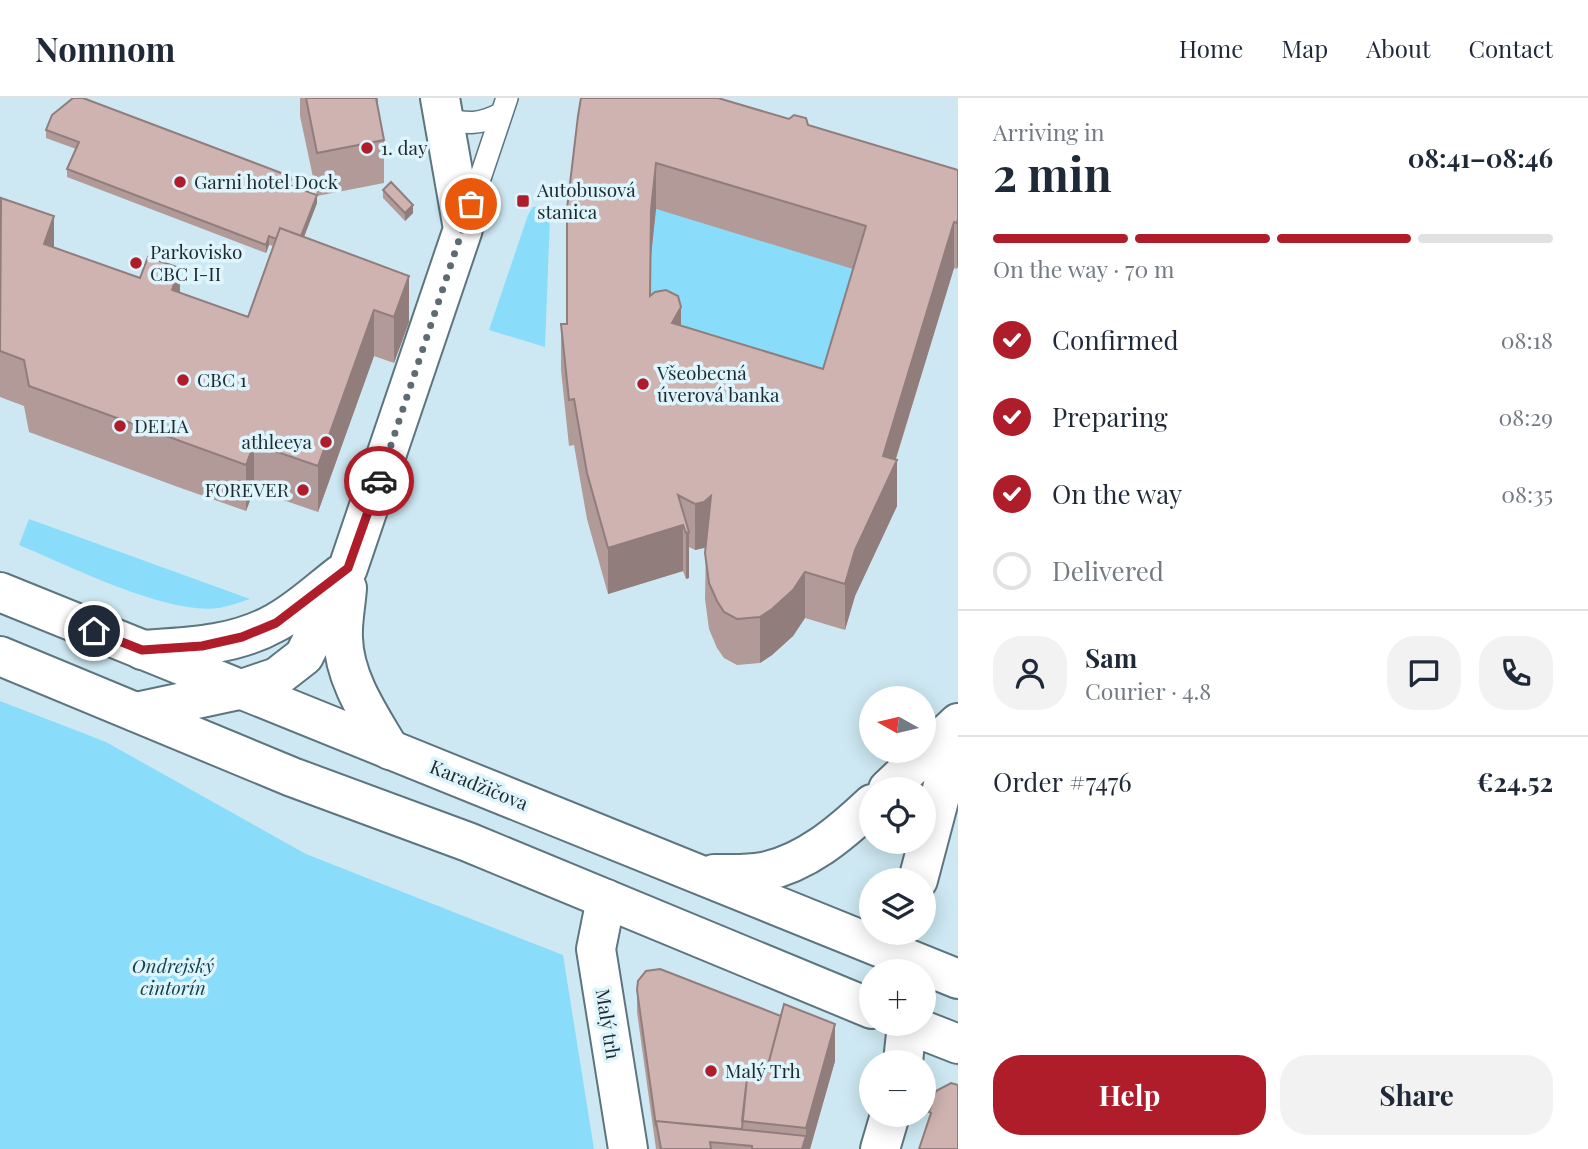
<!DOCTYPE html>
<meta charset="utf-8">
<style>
body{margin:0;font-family:"Playfair Display",serif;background:#f2f2f3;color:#1f2937;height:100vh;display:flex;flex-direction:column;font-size:26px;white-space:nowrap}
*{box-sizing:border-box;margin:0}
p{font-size:23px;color:#747a83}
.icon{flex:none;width:38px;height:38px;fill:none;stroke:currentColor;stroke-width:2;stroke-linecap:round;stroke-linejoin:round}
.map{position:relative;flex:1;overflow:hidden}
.panel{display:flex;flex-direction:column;background:#fff;width:630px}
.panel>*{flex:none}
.needle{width:46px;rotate:278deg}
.tools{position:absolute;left:859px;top:588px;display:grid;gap:14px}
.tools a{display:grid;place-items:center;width:77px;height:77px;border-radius:50%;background:#fff;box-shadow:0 4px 18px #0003;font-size:35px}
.pin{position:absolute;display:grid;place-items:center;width:60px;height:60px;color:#fff;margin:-30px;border:4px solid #fff;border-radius:50%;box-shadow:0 2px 7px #0007}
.courier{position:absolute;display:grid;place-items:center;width:70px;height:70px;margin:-35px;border:5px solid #af1d2b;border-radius:50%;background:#fff;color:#222;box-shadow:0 2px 9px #0007}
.headline em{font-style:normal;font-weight:700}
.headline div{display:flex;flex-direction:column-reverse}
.headline{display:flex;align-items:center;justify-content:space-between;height:119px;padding:0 35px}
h1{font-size:46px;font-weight:700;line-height:52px}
.bar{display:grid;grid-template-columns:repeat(4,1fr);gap:10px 7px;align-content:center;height:84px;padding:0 35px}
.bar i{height:9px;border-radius:5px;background:#e0e1e3}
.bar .on{background:#af1d2b}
.bar p{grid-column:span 4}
.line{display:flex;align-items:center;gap:18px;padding:0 35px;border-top:2px solid #e0e1e3}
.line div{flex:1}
.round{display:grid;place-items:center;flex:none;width:74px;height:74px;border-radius:28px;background:#f2f2f3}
ol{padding:0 35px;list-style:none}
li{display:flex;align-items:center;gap:21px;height:77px}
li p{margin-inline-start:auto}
li .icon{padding:7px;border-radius:50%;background:#af1d2b;color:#fff;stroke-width:4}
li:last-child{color:#747a83}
li i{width:38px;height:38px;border:4px solid #e0e1e3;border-radius:50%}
.cta{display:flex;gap:14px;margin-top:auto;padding:14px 35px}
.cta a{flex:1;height:80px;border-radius:28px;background:#af1d2b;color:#fff;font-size:28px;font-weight:700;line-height:80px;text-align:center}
.cta a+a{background:#f2f2f3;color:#1f2937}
header{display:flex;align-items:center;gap:42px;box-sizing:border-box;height:98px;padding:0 35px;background:#fff;border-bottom:2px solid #e0e1e3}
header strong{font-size:33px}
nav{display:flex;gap:38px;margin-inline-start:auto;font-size:24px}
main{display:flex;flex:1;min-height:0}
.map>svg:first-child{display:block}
.green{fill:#89ddfa}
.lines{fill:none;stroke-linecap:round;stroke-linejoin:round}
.lane-casing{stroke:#5d757e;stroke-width:24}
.street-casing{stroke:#5d757e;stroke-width:42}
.secondary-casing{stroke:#5d757e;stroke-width:42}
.lane{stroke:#fff;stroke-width:21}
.street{stroke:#fff;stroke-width:38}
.secondary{stroke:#fff;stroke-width:38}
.wall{fill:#b19a98;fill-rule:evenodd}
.shaded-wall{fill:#907d7c}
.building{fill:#ceb3b1;stroke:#907d7c;stroke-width:2;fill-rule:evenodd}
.done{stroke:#5c6c72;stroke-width:7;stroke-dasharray:0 12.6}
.route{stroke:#af1d2b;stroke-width:9}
.poi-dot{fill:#af1d2b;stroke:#dff5fd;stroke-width:2.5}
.labels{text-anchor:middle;stroke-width:7;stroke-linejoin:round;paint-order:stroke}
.poi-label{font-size:19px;fill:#1f2a2d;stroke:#dff5fd;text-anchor:start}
.street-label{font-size:19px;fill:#1f2a2d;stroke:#dff5fd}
.park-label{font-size:19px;font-style:italic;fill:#113f4e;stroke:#dff5fd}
</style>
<header>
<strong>Nomnom</strong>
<nav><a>Home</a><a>Map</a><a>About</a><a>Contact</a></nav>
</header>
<main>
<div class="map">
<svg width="958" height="1051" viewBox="0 0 958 1051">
<rect width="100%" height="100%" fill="#cde8f2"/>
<path class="green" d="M 542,108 L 548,113 L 550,119 L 545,249 L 489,232 L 528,117 L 533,109 Z
M 656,111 L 866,174 L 823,317 L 650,244 L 651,158 Z
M 29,421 L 250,501 C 240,504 229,508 219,510 C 166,517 70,468 19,447 Z
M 0,603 L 106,644 L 306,756 L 563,857 L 594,1051 L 0,1051 Z"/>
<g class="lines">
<defs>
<path id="lane" d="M 444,21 C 468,26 480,27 502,15
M 467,119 L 507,0"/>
<path id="street" d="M 347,490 C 346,506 342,524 343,540 C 344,581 370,618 390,652
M 142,552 C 187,549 234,548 275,525 C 298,513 320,492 341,476
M 136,614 L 239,592 L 277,579 L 304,558 L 348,470 L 463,131 L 440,0
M 606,801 L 596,851 L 628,1051"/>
<path id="secondary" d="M 0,494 L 958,881
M 0,558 L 292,679 L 468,744 L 872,911
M 888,691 L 958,625
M 714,776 C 730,776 747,777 763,774 C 806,765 840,736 872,706
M 918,782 L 958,630
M 903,964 L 907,926 L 958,946
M 880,1051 L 890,1017"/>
</defs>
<use href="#lane" class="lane-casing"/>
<use href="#street" class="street-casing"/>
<use href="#secondary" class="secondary-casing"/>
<use href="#lane" class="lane"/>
<use href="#street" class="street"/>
<use href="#secondary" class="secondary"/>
</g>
<path class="wall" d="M 300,0 L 378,0 L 378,5 L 377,6 L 384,42 L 384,85 L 317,98 L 300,18 Z
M 581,0 L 808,27 L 958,72 L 958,167 L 957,171 L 954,170 L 896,361 L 897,408 L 855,498 L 845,532 L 805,520 L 793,538 L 772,557 L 760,565 L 737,567 L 724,560 L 717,550 L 709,531 L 705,501 L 706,449 L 695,452 L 689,449 L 689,480 L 686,481 L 683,473 L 608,496 L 587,421 L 574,347 L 569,348 L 561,272 L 561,226 L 567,226 ZM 656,111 L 853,171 L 823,271 L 681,227 L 650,197 L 651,158 Z
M 46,32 L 292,88 L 317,105 L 304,139 L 409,224 L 394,265 L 374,258 L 318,414 L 254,392 L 246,413 L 178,389 L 29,334 L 24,308 L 0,299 L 0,102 L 54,149 L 248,219 L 274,148 L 269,147 L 266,155 L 67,79 L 67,71 L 76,51 L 46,40 Z
M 383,92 L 413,115 L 405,123 L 383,100 Z
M 637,892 L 835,963 L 810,1051 L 656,1051 L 637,914 Z"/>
<path class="shaded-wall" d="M 656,65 L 656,111 L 651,158 L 650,244 L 651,112 Z
M 317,97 L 317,105 L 297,157 L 297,149 Z
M 413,107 L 413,115 L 405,123 L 405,115 Z
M 54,118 L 54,164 L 44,146 Z
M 958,121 L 958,167 L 957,171 L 957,125 Z
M 954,124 L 954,170 L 894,366 L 897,362 L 897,408 L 855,498 L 845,532 L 845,486 Z
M 269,138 L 269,147 L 266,155 L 266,147 Z
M 180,170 L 180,216 L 172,192 Z
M 409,178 L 409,224 L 394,265 L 394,219 Z
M 681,209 L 681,256 L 672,225 Z
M 374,212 L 374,258 L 318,414 L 318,368 Z
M 254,346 L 254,392 L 246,413 L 246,367 Z
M 711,398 L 711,445 L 704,450 L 695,452 L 695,406 Z
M 683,427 L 683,473 L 608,496 L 608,450 Z
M 689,434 L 689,480 L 686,481 L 686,435 Z
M 805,474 L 805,520 L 793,538 L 772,557 L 760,565 L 760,519 Z
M 835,926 L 835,963 L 810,1051 L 802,1051 L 806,1038 L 806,1030 Z"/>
<path class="building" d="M 73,0 L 83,0 L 292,79 L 289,87 L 317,97 L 301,138 L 280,130 L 276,141 L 269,138 L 266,147 L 67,71 L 79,44 L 46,32 L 52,17 Z
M 306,0 L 376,0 L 384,42 L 317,55 Z
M 581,0 L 718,0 L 789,21 L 794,17 L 806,20 L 808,27 L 958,72 L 958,121 L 957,125 L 954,124 L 883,358 L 897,362 L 855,452 L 845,486 L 805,474 L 793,492 L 772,511 L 760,519 L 737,521 L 724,514 L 717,503 L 709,485 L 705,455 L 711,398 L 704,404 L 695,406 L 678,397 L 689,434 L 686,435 L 683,427 L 608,450 L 587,375 L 574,301 L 569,302 L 561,226 L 567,226 L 567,111 L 578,18 ZM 656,65 L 866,128 L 823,271 L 672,225 L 681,209 L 678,198 L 666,192 L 655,194 L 650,198 L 651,112 Z
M 391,84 L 413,107 L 405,115 L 383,92 Z
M 1,100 L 54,118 L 44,146 L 140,180 L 148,159 L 180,170 L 172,192 L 248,219 L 280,130 L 409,178 L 394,219 L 374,212 L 318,368 L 254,346 L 246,367 L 29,288 L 24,262 L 0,253 Z
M 660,871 L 781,918 L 768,967 L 751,969 L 750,981 L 747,980 L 742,1031 L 656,1023 L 656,1028 L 637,892 L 638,883 L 646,873 Z
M 784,906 L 835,926 L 806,1030 L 742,1023 L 747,980 L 750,981 L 751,969 L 768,967 Z
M 951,985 L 958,987 L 958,1051 L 919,1051 L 931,1015 L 929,1014 L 936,993 Z
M 656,1023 L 806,1038 L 802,1051 L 752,1051 L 752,1048 L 710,1044 L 711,1051 L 661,1051 Z"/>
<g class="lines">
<path class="done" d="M 379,383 L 471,106"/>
<path class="route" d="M 94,533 L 142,552 L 202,548 L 242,539 L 276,525 L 348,470 L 379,383"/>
</g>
<g class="poi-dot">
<circle cx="367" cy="50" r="7"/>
<circle cx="180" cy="84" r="7"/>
<rect x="516" y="96" width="14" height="14" rx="3.5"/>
<circle cx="136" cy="165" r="7"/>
<circle cx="183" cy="282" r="7"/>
<circle cx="643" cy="286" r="7"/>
<circle cx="120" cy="328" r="7"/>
<circle cx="326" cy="344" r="7"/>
<circle cx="303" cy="392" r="7"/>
<circle cx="711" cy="973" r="7"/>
</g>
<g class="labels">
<g class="poi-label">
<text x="381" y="57">1. day</text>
<text x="194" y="91">Garni hotel Dock</text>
<text x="537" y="99">Autobusová<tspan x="537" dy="22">stanica</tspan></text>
<text x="150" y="161">Parkovisko<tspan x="150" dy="22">CBC I-II</tspan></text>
<text x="657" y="282">Všeobecná<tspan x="657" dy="22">úverová banka</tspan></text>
<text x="197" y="289">CBC 1</text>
<text x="134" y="335">DELIA</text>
<text x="312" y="351" text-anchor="end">athleeya</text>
<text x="289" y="399" text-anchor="end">FOREVER</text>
<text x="725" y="980">Malý Trh</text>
</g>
<g class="street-label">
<text transform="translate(479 687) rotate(22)" y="7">Karadžičova</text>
<text transform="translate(608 926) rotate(81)" y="7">Malý trh</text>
</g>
<g class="park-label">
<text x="173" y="875">Ondrejský<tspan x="173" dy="22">cintorín</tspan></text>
</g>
</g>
</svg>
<div class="tools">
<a><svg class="needle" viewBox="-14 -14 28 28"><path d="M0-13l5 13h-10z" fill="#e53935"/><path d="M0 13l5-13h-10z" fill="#747a83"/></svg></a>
<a><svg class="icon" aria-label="locate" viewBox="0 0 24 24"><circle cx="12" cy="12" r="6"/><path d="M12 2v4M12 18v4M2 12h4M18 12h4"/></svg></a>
<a><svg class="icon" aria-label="layers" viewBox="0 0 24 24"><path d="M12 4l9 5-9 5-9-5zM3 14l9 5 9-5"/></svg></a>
<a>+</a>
<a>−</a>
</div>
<div class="pin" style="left:471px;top:106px;background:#ea580c"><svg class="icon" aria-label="bag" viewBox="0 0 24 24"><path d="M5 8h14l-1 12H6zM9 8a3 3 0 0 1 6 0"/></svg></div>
<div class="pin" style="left:94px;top:533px;background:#1f2937"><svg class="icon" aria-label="home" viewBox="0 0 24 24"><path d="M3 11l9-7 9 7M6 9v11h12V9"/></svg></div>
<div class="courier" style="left:379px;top:383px"><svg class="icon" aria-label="car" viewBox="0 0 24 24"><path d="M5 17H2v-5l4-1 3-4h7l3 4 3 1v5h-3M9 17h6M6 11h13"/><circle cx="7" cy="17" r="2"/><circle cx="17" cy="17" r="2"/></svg></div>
</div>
<section class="panel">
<div class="headline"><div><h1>2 min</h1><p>Arriving in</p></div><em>08:41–08:46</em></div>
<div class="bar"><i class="on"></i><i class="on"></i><i class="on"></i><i></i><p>On the way · 70 m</p></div>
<ol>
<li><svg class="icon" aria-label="check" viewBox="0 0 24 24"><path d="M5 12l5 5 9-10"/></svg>Confirmed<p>08:18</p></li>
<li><svg class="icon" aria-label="check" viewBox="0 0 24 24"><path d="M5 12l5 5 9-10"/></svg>Preparing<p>08:29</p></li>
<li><svg class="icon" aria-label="check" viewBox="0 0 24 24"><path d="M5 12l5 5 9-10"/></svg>On the way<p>08:35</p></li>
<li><i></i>Delivered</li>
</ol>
<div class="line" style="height:126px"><a class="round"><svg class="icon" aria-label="person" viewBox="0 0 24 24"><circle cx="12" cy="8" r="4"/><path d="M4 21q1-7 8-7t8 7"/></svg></a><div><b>Sam</b><p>Courier · 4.8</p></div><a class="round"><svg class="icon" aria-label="chat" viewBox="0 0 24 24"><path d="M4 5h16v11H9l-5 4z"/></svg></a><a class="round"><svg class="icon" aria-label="phone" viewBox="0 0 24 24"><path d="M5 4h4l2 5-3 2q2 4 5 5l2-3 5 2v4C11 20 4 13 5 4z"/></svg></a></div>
<div class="line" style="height:91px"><div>Order #7476</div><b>€24.52</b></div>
<div class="cta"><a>Help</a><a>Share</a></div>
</section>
</main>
